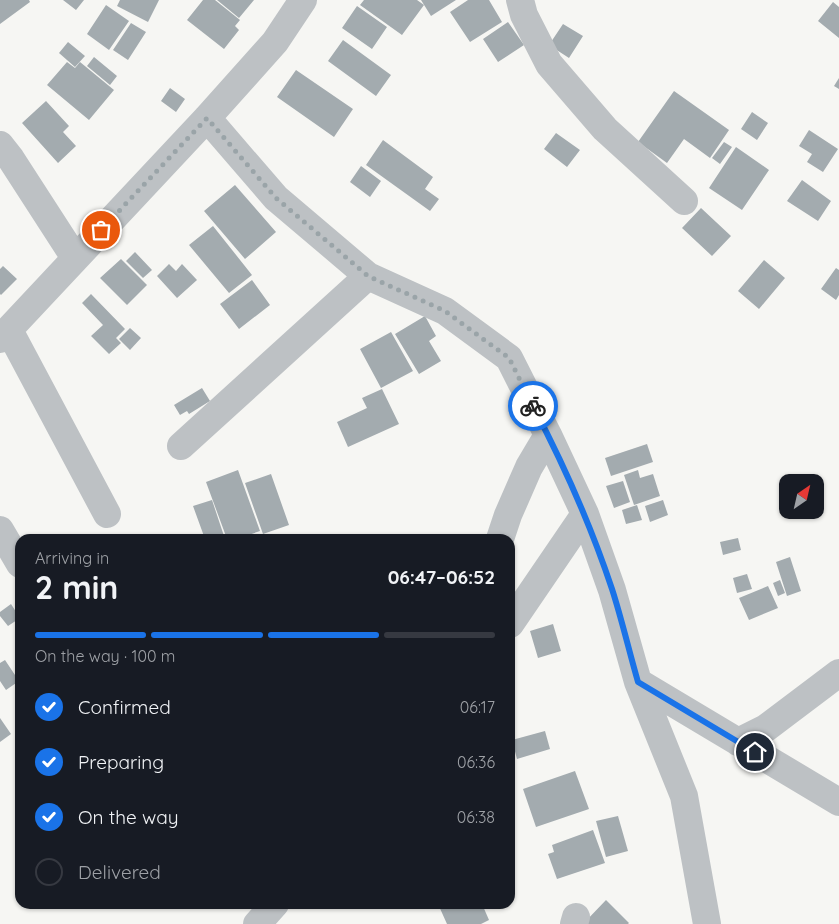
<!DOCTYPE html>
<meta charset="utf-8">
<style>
body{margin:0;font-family:Quicksand,sans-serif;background:#20242c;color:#f1f3f6;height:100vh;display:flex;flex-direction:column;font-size:19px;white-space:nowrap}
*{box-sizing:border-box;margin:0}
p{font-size:16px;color:#9ea1a6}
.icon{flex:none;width:28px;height:28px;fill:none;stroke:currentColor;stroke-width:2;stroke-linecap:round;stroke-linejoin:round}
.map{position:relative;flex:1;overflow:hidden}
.sheet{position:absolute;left:15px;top:534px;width:500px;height:375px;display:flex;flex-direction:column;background:#171b24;border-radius:15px;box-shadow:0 1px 4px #0004}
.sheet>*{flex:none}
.needle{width:32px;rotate:34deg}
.fabs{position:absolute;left:779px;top:474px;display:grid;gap:10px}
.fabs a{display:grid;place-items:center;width:45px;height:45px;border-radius:10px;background:#171b24;box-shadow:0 1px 4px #0004;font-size:25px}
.pin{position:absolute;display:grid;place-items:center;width:42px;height:42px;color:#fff;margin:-21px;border:2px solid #fff;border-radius:50%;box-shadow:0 1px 5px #0007}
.courier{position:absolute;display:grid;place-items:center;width:50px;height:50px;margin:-25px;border:4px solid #1a73e8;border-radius:50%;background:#fff;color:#222;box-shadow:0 1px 6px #0007}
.overview em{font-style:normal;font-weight:700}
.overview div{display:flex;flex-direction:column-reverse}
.overview{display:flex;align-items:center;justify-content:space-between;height:85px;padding:0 20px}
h1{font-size:32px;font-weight:700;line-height:38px}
.bar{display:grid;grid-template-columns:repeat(4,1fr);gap:8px 5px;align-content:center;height:60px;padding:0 20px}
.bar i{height:6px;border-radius:4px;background:#363941}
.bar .active{background:#1a73e8}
.bar p{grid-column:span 4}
ol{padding:0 20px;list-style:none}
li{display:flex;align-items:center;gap:15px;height:55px}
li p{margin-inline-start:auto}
li .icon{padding:5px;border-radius:50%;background:#1a73e8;color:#fff;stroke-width:4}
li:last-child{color:#9ea1a6}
li i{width:28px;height:28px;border:2px solid #363941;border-radius:50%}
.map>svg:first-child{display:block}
.building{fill:#a3abaf}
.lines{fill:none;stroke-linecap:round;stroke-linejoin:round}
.minor{stroke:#bdc1c4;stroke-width:28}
.done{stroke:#9aa4a8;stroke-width:5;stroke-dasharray:0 9}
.route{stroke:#1a73e8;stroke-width:6}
</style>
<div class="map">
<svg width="839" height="924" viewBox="0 0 839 924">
<rect width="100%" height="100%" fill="#f6f6f3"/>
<path class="building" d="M 0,0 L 29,0 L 30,2 L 0,24 Z
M 63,0 L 84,0 L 76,10 Z
M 120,0 L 159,0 L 148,22 L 117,6 Z
M 203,0 L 215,0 L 240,20 L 235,26 L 239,30 L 224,49 L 187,20 Z
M 217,0 L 254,0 L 239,18 Z
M 364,0 L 417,0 L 424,5 L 402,35 L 360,5 Z
M 421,0 L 456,0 L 431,16 Z
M 468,0 L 489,0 L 502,22 L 470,42 L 450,12 Z
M 833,2 L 839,7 L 839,38 L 818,21 Z
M 106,5 L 129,21 L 109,50 L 87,34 Z
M 357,6 L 387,27 L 372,49 L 342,28 Z
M 508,22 L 524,45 L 498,62 L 483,39 Z
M 131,23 L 146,32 L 128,60 L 113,50 Z
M 563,24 L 583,36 L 569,58 L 549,45 Z
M 343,40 L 391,75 L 376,96 L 328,61 Z
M 68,42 L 85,56 L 75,67 L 59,53 Z
M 94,57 L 117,76 L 110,85 L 87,66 Z
M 67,62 L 75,68 L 80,62 L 114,90 L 89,120 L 47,85 Z
M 296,70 L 353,109 L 334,137 L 277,97 Z
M 839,78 L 839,89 L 834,86 Z
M 170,88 L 185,99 L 176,112 L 161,101 Z
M 674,91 L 729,130 L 710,158 L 684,139 L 667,163 L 638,142 Z
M 46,101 L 69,126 L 63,132 L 76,146 L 58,163 L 22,123 Z
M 752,112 L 768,123 L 757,140 L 741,129 Z
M 809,130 L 838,149 L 823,172 L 807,162 L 812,154 L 799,146 Z
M 556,133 L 580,150 L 567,167 L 544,149 Z
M 383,140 L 433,177 L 425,189 L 439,199 L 430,211 L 366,165 Z
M 724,142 L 732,147 L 720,164 L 712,158 Z
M 736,147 L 769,170 L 742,210 L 709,188 Z
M 361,166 L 381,181 L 370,197 L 350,182 Z
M 802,180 L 831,201 L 818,221 L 787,201 Z
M 235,185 L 276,232 L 245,259 L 204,211 Z
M 701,208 L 731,236 L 712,256 L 682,228 Z
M 213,226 L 252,275 L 229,293 L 189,245 Z
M 135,252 L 152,270 L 143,278 L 126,261 Z
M 121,259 L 147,285 L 127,305 L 100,278 Z
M 764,260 L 785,278 L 759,309 L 738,291 Z
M 169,264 L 176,271 L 182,264 L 197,280 L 177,298 L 157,276 Z
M 3,266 L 17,279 L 1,295 L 0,294 L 0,269 Z
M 836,268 L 839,270 L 839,295 L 836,300 L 821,289 Z
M 252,280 L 270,305 L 239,329 L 220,304 Z
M 91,294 L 125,329 L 116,338 L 121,343 L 109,354 L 91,336 L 103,325 L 82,303 Z
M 425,316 L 436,336 L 429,341 L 441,361 L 419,374 L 395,334 Z
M 130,328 L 141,338 L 130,350 L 119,339 Z
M 391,332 L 413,371 L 381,388 L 360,349 Z
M 202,388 L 210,401 L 189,414 L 187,411 L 180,415 L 174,405 Z
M 382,389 L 399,424 L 348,447 L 337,422 L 367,408 L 362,398 Z
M 647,444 L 653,462 L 611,476 L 605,458 Z
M 238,470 L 260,531 L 237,539 L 227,539 L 206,482 Z
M 638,470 L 640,478 L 653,474 L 660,496 L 634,505 L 624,475 Z
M 271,474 L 289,525 L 263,534 L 245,483 Z
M 623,481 L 630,502 L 614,508 L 606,486 Z
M 212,500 L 225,539 L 205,539 L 193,506 Z
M 663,500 L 668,515 L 650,522 L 645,506 Z
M 637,505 L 642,520 L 626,524 L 622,510 Z
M 738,538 L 741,550 L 723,555 L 720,542 Z
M 790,557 L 801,591 L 787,596 L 776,562 Z
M 747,574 L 752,589 L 737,593 L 733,578 Z
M 780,580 L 785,593 L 778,596 L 773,583 Z
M 768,586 L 778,608 L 749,620 L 739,598 Z
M 11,604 L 20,618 L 8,626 L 0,616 L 0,612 Z
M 553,624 L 561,651 L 538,658 L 530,631 Z
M 5,660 L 19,681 L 6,690 L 0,681 L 0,663 Z
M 0,718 L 11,734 L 0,742 Z
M 545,731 L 550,749 L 517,759 L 512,740 Z
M 575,771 L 589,809 L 536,827 L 523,789 Z
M 618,816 L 628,851 L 606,857 L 596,821 Z
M 593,830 L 605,863 L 557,879 L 548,854 L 554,852 L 552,845 Z
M 606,900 L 629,923 L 628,924 L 583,924 Z
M 438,904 L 482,904 L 489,920 L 481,924 L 447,924 Z"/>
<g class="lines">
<path class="minor" d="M 520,0 L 524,15 L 549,64 L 605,129 L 684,201
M 207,118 L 276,198 L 368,276 L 445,311 L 509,358 L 548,435 L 585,514 L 612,590 L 638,682 L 684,796 L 707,924
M 0,145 L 11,159 L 75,258
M 9,330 L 107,514
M 0,339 L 207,118 L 275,42 L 303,0
M 181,446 L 368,276
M 0,530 L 20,564
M 500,539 L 508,515 L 529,467 L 548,435
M 510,624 L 585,514
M 638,682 L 839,802
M 738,742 L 766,728 L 839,673
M 257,924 L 275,904
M 574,924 L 576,917"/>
</g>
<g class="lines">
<path class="done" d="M 101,230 L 207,118 L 276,198 L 368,276 L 445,311 L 509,358 L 533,406"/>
<path class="route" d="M 533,406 C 564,465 591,526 612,589 C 622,620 629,651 638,682 L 755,752"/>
</g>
</svg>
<div class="fabs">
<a><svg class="needle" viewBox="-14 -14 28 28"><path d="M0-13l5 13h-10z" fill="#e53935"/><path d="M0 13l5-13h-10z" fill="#9ea1a6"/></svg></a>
</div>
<div class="pin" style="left:101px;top:230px;background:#ea580c"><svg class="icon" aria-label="bag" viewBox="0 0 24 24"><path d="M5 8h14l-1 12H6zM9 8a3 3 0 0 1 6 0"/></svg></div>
<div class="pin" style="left:755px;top:752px;background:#1f2937"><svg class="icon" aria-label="home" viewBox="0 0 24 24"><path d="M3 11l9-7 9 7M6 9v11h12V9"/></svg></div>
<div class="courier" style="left:533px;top:406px"><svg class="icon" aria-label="bike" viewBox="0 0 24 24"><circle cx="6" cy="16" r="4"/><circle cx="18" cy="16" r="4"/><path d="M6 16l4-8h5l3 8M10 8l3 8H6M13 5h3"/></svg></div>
<section class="sheet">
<div class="overview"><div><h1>2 min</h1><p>Arriving in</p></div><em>06:47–06:52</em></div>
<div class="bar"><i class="active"></i><i class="active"></i><i class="active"></i><i></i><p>On the way · 100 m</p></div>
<ol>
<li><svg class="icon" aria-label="check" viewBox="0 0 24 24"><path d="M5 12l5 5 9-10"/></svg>Confirmed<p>06:17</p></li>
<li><svg class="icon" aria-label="check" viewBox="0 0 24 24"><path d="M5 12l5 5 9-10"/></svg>Preparing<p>06:36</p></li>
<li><svg class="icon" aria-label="check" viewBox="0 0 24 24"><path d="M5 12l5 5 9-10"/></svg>On the way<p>06:38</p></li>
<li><i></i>Delivered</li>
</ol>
</section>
</div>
